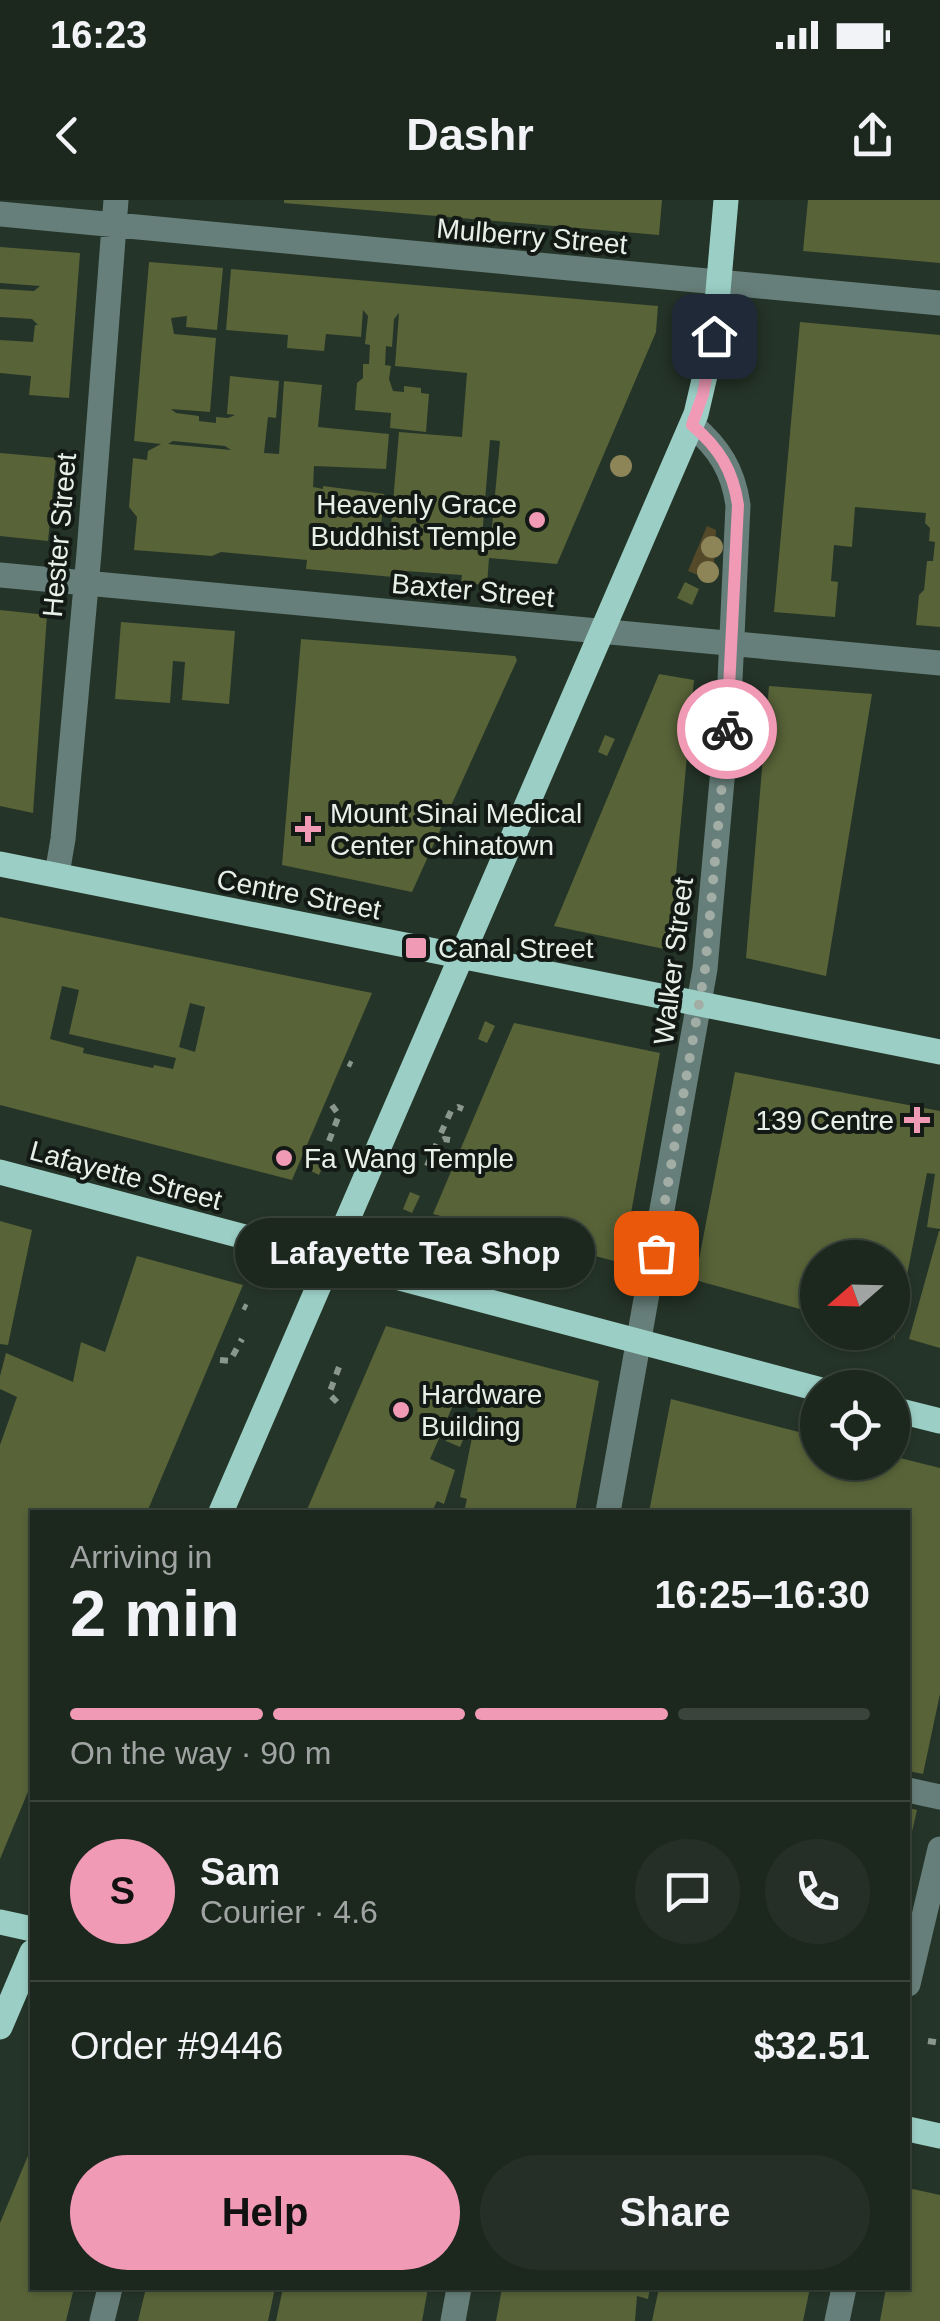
<!DOCTYPE html>
<meta charset="utf-8">
<style>
body{margin:0;font-family:Arial,sans-serif;background:#252f27;color:#f1f3f6;height:100vh;display:flex;flex-direction:column;font-size:38px;white-space:nowrap}
*{box-sizing:border-box;margin:0}
p{font-size:32px;color:#a0a5a4}
.icon{flex:none;width:55px;height:55px;fill:none;stroke:currentColor;stroke-width:2;stroke-linecap:round;stroke-linejoin:round}
.map{position:relative;flex:1;overflow:hidden}
.side{position:absolute;left:30px;top:1310px;width:880px;height:780px;display:flex;flex-direction:column;background:#1c271e;border-radius:0px;box-shadow:0 2px 8px #0004,0 0 0 2px #3a443c}
.side>*{flex:none}
.needle{width:65px;rotate:250deg}
.controls{position:absolute;left:800px;top:1040px;display:grid;gap:20px}
.controls a{display:grid;place-items:center;width:110px;height:110px;border-radius:50%;background:#1c271e;box-shadow:0 2px 8px #0004,0 0 0 2px #3a443c;font-size:50px}
.pin{position:absolute;display:grid;place-items:center;width:85px;height:85px;color:#fff;margin:-42px;border-radius:20px;box-shadow:0 5px 15px #0006}
.courier{position:absolute;display:grid;place-items:center;width:100px;height:100px;margin:-50px;border:8px solid #f09ab6;border-radius:50%;background:#fff;color:#222;box-shadow:0 2px 12px #0007}
.bubble{position:absolute;height:70px;border-radius:35px;background:#1c271e;box-shadow:0 2px 8px #0004,0 0 0 2px #3a443c;font-size:32px;font-weight:800;line-height:70px;text-align:center}
.headline em{font-style:normal;font-weight:800}
.headline div{display:flex;flex-direction:column-reverse}
.headline{display:flex;align-items:center;justify-content:space-between;height:170px;padding:0 40px}
h1{font-size:65px;font-weight:800;line-height:75px}
.bar{display:grid;grid-template-columns:repeat(4,1fr);gap:15px 10px;align-content:center;height:120px;padding:0 40px}
.bar i{height:12px;border-radius:8px;background:#3a443c}
.bar .active{background:#f09ab6}
.bar p{grid-column:span 4}
.line{display:flex;align-items:center;gap:25px;padding:0 40px;border-top:2px solid #3a443c}
.line div{flex:1}
.round{display:grid;place-items:center;flex:none;width:105px;height:105px;border-radius:52px;background:#252f27}
.primary-button{display:flex;gap:20px;margin-top:auto;padding:20px 40px}
.primary-button a{flex:1;height:115px;border-radius:60px;background:#f09ab6;color:#111;font-size:40px;font-weight:800;line-height:115px;text-align:center}
.primary-button a+a{background:#252f27;color:#f1f3f6}
.status{display:flex;justify-content:space-between;align-items:center;height:70px;padding:0 50px;background:#1c271e;direction:ltr}
.status svg{height:28px;fill:currentColor}
header{display:flex;justify-content:space-between;align-items:center;height:130px;padding:0 40px;background:#1c271e;font-size:45px;font-weight:800}
.map>svg:first-child{display:block}
.green{fill:#544929}
.building{fill:#586338;fill-rule:evenodd}
.lines{fill:none;stroke-linecap:round;stroke-linejoin:round}
.path{stroke:#8a978d;stroke-width:6;stroke-dasharray:8 8;stroke-linecap:butt}
.minor{stroke:#677f7a;stroke-width:25}
.major{stroke:#9bcfc5;stroke-width:25}
.tree{fill:#8d8558}
.done{stroke:#a2aea5;stroke-width:10;stroke-dasharray:0 18}
.route{stroke:#f09ab6;stroke-width:12}
.poi-dot{fill:#f09ab6;stroke:#131a15;stroke-width:4}
.labels{text-anchor:middle;stroke-width:8;stroke-linejoin:round;paint-order:stroke}
.street-label{font-size:28px;fill:#e6f0e8;stroke:#131a15}
.poi-label{font-size:28px;fill:#e6f0e8;stroke:#131a15;text-anchor:start}
</style>
<div class="status"><b>16:23</b><svg viewBox="0 0 49 12"><path d="M0 12V9h3v3zM5 12V6h3v6zM10 12V3h3v9zM15 12V0h3v12zM26 1h20v11H26zM47 4h2v5h-2z"/></svg></div>
<header><svg class="icon" aria-label="back" viewBox="0 0 24 24"><path d="M15 5l-7 7 7 7"/></svg>Dashr<svg class="icon" aria-label="share" viewBox="0 0 24 24"><path d="M12 15V3M7 8l5-5 5 5M5 13v7h14v-7"/></svg></header>
<div class="map">
<svg width="940" height="2121" viewBox="0 0 940 2121">
<rect width="100%" height="100%" fill="#253428"/>
<path class="green" d="M 707,326 L 716,330 L 713,381 L 688,371 Z"/>
<path class="building" d="M 284,0 L 662,0 L 659,35 L 284,3 Z
M 808,0 L 940,0 L 940,63 L 803,51 Z
M 0,47 L 80,53 L 69,198 L 29,195 L 31,176 L 0,173 L 0,140 L 33,142 L 35,125 L 38,125 L 32,119 L 0,117 L 0,89 L 34,91 L 40,86 L 0,83 Z
M 149,62 L 223,68 L 217,130 L 186,127 L 187,116 L 171,118 L 174,134 L 216,138 L 210,212 L 171,209 L 176,213 L 199,216 L 199,221 L 216,223 L 216,217 L 228,218 L 235,215 L 227,214 L 230,176 L 279,181 L 276,218 L 268,217 L 264,253 L 279,254 L 284,181 L 322,185 L 318,227 L 389,234 L 386,269 L 314,266 L 313,287 L 323,289 L 323,286 L 384,294 L 379,348 L 389,349 L 399,232 L 462,237 L 467,173 L 395,166 L 399,113 L 394,119 L 392,147 L 386,146 L 385,165 L 391,166 L 389,179 L 393,191 L 404,192 L 404,186 L 421,188 L 421,193 L 429,194 L 426,232 L 390,228 L 391,213 L 355,210 L 357,183 L 363,178 L 363,164 L 369,164 L 370,145 L 365,144 L 368,116 L 363,110 L 361,137 L 326,134 L 324,151 L 287,148 L 288,135 L 226,130 L 231,69 L 658,106 L 656,132 L 557,364 L 489,358 L 487,385 L 461,383 L 462,375 L 405,371 L 404,378 L 306,369 L 307,360 L 221,352 L 212,356 L 134,350 L 137,317 L 129,307 L 133,258 L 147,260 L 148,251 L 161,244 L 134,241 ZM 490,240 L 500,241 L 491,338 L 482,337 ZM 173,241 L 225,246 L 231,250 L 168,244 Z
M 800,122 L 940,135 L 940,427 L 916,425 L 919,395 L 924,390 L 927,361 L 933,361 L 935,342 L 929,341 L 930,328 L 925,323 L 926,313 L 855,307 L 852,347 L 834,345 L 831,381 L 838,382 L 835,417 L 774,412 Z
M 0,253 L 56,258 L 48,341 L 0,336 Z
M 685,382 L 699,389 L 692,405 L 677,398 Z
M 0,410 L 47,415 L 33,613 L 0,606 Z
M 121,422 L 235,431 L 229,504 L 182,500 L 185,462 L 173,461 L 170,503 L 115,499 Z
M 301,439 L 515,456 L 517,460 L 412,692 L 282,665 Z
M 659,474 L 694,480 L 669,750 L 554,726 Z
M 769,486 L 872,494 L 826,776 L 746,758 Z
M 605,535 L 615,539 L 607,556 L 598,552 Z
M 0,717 L 372,793 L 292,980 L 0,905 ZM 62,786 L 79,790 L 69,834 L 176,858 L 173,869 L 154,865 L 153,868 L 83,853 L 84,848 L 50,839 ZM 190,803 L 205,807 L 195,852 L 179,847 Z
M 485,821 L 495,826 L 487,843 L 478,839 Z
M 514,823 L 660,853 L 622,1063 L 433,1014 Z
M 735,872 L 940,911 L 940,1029 L 927,1027 L 935,974 L 927,973 L 894,1141 L 892,1058 L 818,1058 L 818,1114 L 695,1080 Z
M 317,953 L 327,957 L 319,975 L 309,970 Z
M 410,992 L 420,996 L 412,1013 L 403,1009 Z
M 0,1021 L 32,1030 L 8,1145 L 0,1144 Z
M 939,1031 L 940,1031 L 940,1148 L 909,1139 Z
M 137,1056 L 243,1085 L 147,1312 L 32,1312 L 32,1582 L 0,1659 L 0,1245 L 17,1197 L 0,1189 L 0,1176 L 6,1153 L 73,1182 L 81,1142 L 105,1152 Z
M 386,1126 L 599,1181 L 575,1312 L 464,1312 L 467,1299 L 460,1297 L 479,1203 L 458,1194 L 447,1219 L 456,1217 L 470,1223 L 460,1247 L 446,1241 L 441,1234 L 430,1259 L 455,1270 L 444,1304 L 437,1301 L 432,1312 L 306,1312 Z
M 671,1199 L 818,1237 L 818,1262 L 892,1262 L 892,1256 L 940,1268 L 940,1494 L 923,1574 L 908,1571 L 908,1312 L 649,1312 Z
M 908,1608 L 917,1610 L 909,1645 L 908,1645 Z
M 32,1946 L 32,2088 L 74,2088 L 66,2121 L 0,2121 L 0,2023 Z
M 908,1988 L 940,1995 L 940,2121 L 880,2121 L 886,2088 L 908,2088 Z
M 146,2088 L 275,2088 L 268,2121 L 138,2121 Z
M 283,2088 L 428,2088 L 422,2121 L 276,2121 Z
M 502,2088 L 650,2088 L 648,2099 L 637,2096 L 635,2121 L 496,2121 Z
M 659,2088 L 810,2088 L 803,2121 L 652,2121 Z"/>
<g class="lines">
<path class="path" d="M 348,863 L 352,865
M 441,933 L 451,911 L 458,907 L 463,909
M 329,941 L 339,915 L 331,904
M 427,966 L 437,943 L 444,939 L 450,940
M 243,1106 L 247,1108
M 220,1160 L 230,1161 L 242,1139
M 337,1202 L 329,1194 L 339,1167
M 928,1841 L 940,1843"/>
<path class="minor" d="M 0,14 L 940,103
M 0,375 L 940,463
M 57,674 L 63,639 L 89,353 L 116,0
M 608,1312 L 705,769 L 729,502 L 738,305 C 733,270 719,248 692,225
M 908,1590 L 940,1597
M 908,1784 L 940,1649
M 102,2121 L 110,2088
M 453,2121 L 459,2088
M 837,2121 L 844,2088"/>
<path class="major" d="M 0,664 L 940,852
M 0,972 L 818,1189
M 892,1209 L 940,1221
M 221,1312 L 696,214 L 714,137 L 726,0
M 0,1722 L 32,1729
M 0,1827 L 32,1752
M 908,1929 L 940,1936"/>
</g>
<g class="tree">
<circle cx="621" cy="266" r="11"/>
<circle cx="712" cy="347" r="11"/>
<circle cx="708" cy="372" r="11"/>
</g>
<g class="lines">
<path class="done" d="M 656,1053 L 705,769 L 727,529"/>
<path class="route" d="M 714,136 L 703,194 L 692,225 C 719,248 733,270 738,305 L 727,529"/>
</g>
<g class="poi-dot">
<circle cx="537" cy="320" r="10"/>
<path d="M303 614h10v10h10v10h-10v10h-10v-10h-10v-10h10z"/>
<rect x="404" y="736" width="24" height="24" rx="5"/>
<path d="M912 905h10v10h10v10h-10v10h-10v-10h-10v-10h10z"/>
<circle cx="284" cy="958" r="10"/>
<circle cx="401" cy="1210" r="10"/>
</g>
<g class="labels">
<g class="street-label">
<text transform="translate(532 36) rotate(5)" y="10">Mulberry Street</text>
<text transform="translate(59 335) rotate(-85)" y="10">Hester Street</text>
<text transform="translate(473 390) rotate(5)" y="10">Baxter Street</text>
<text transform="translate(299 694) rotate(11)" y="10">Centre Street</text>
<text transform="translate(673 761) rotate(-83)" y="10">Walker Street</text>
<text transform="translate(126 975) rotate(15)" y="10">Lafayette Street</text>
</g>
<g class="poi-label">
<text x="517" y="314" text-anchor="end">Heavenly Grace<tspan x="517" dy="32">Buddhist Temple</tspan></text>
<text x="330" y="623">Mount Sinai Medical<tspan x="330" dy="32">Center Chinatown</tspan></text>
<text x="438" y="758">Canal Street</text>
<text x="894" y="930" text-anchor="end">139 Centre</text>
<text x="304" y="968">Fa Wang Temple</text>
<text x="421" y="1204">Hardware<tspan x="421" dy="32">Building</tspan></text>
</g>
</g>
</svg>
<div class="controls">
<a><svg class="needle" viewBox="-14 -14 28 28"><path d="M0-13l5 13h-10z" fill="#e53935"/><path d="M0 13l5-13h-10z" fill="#a0a5a4"/></svg></a>
<a><svg class="icon" aria-label="locate" viewBox="0 0 24 24"><circle cx="12" cy="12" r="6"/><path d="M12 2v4M12 18v4M2 12h4M18 12h4"/></svg></a>
</div>
<div class="pin" style="left:656px;top:1053px;background:#ea580c"><svg class="icon" aria-label="bag" viewBox="0 0 24 24"><path d="M5 8h14l-1 12H6zM9 8a3 3 0 0 1 6 0"/></svg></div>
<div class="pin" style="left:714px;top:136px;background:#1f2937"><svg class="icon" aria-label="home" viewBox="0 0 24 24"><path d="M3 11l9-7 9 7M6 9v11h12V9"/></svg></div>
<div class="courier" style="left:727px;top:529px"><svg class="icon" aria-label="bike" viewBox="0 0 24 24"><circle cx="6" cy="16" r="4"/><circle cx="18" cy="16" r="4"/><path d="M6 16l4-8h5l3 8M10 8l3 8H6M13 5h3"/></svg></div>
<div class="bubble" style="left:235px;top:1018px;width:360px">Lafayette Tea Shop</div>
<section class="side">
<div class="headline"><div><h1>2 min</h1><p>Arriving in</p></div><em>16:25–16:30</em></div>
<div class="bar"><i class="active"></i><i class="active"></i><i class="active"></i><i></i><p>On the way · 90 m</p></div>
<div class="line" style="height:180px"><b class="round" style="background:#f09ab6;color:#111">S</b><div><b>Sam</b><p>Courier · 4.6</p></div><a class="round"><svg class="icon" aria-label="chat" viewBox="0 0 24 24"><path d="M4 5h16v11H9l-5 4z"/></svg></a><a class="round"><svg class="icon" aria-label="phone" viewBox="0 0 24 24"><path d="M5 4h4l2 5-3 2q2 4 5 5l2-3 5 2v4C11 20 4 13 5 4z"/></svg></a></div>
<div class="line" style="height:130px"><div>Order #9446</div><b>$32.51</b></div>
<div class="primary-button"><a>Help</a><a>Share</a></div>
</section>
</div>
